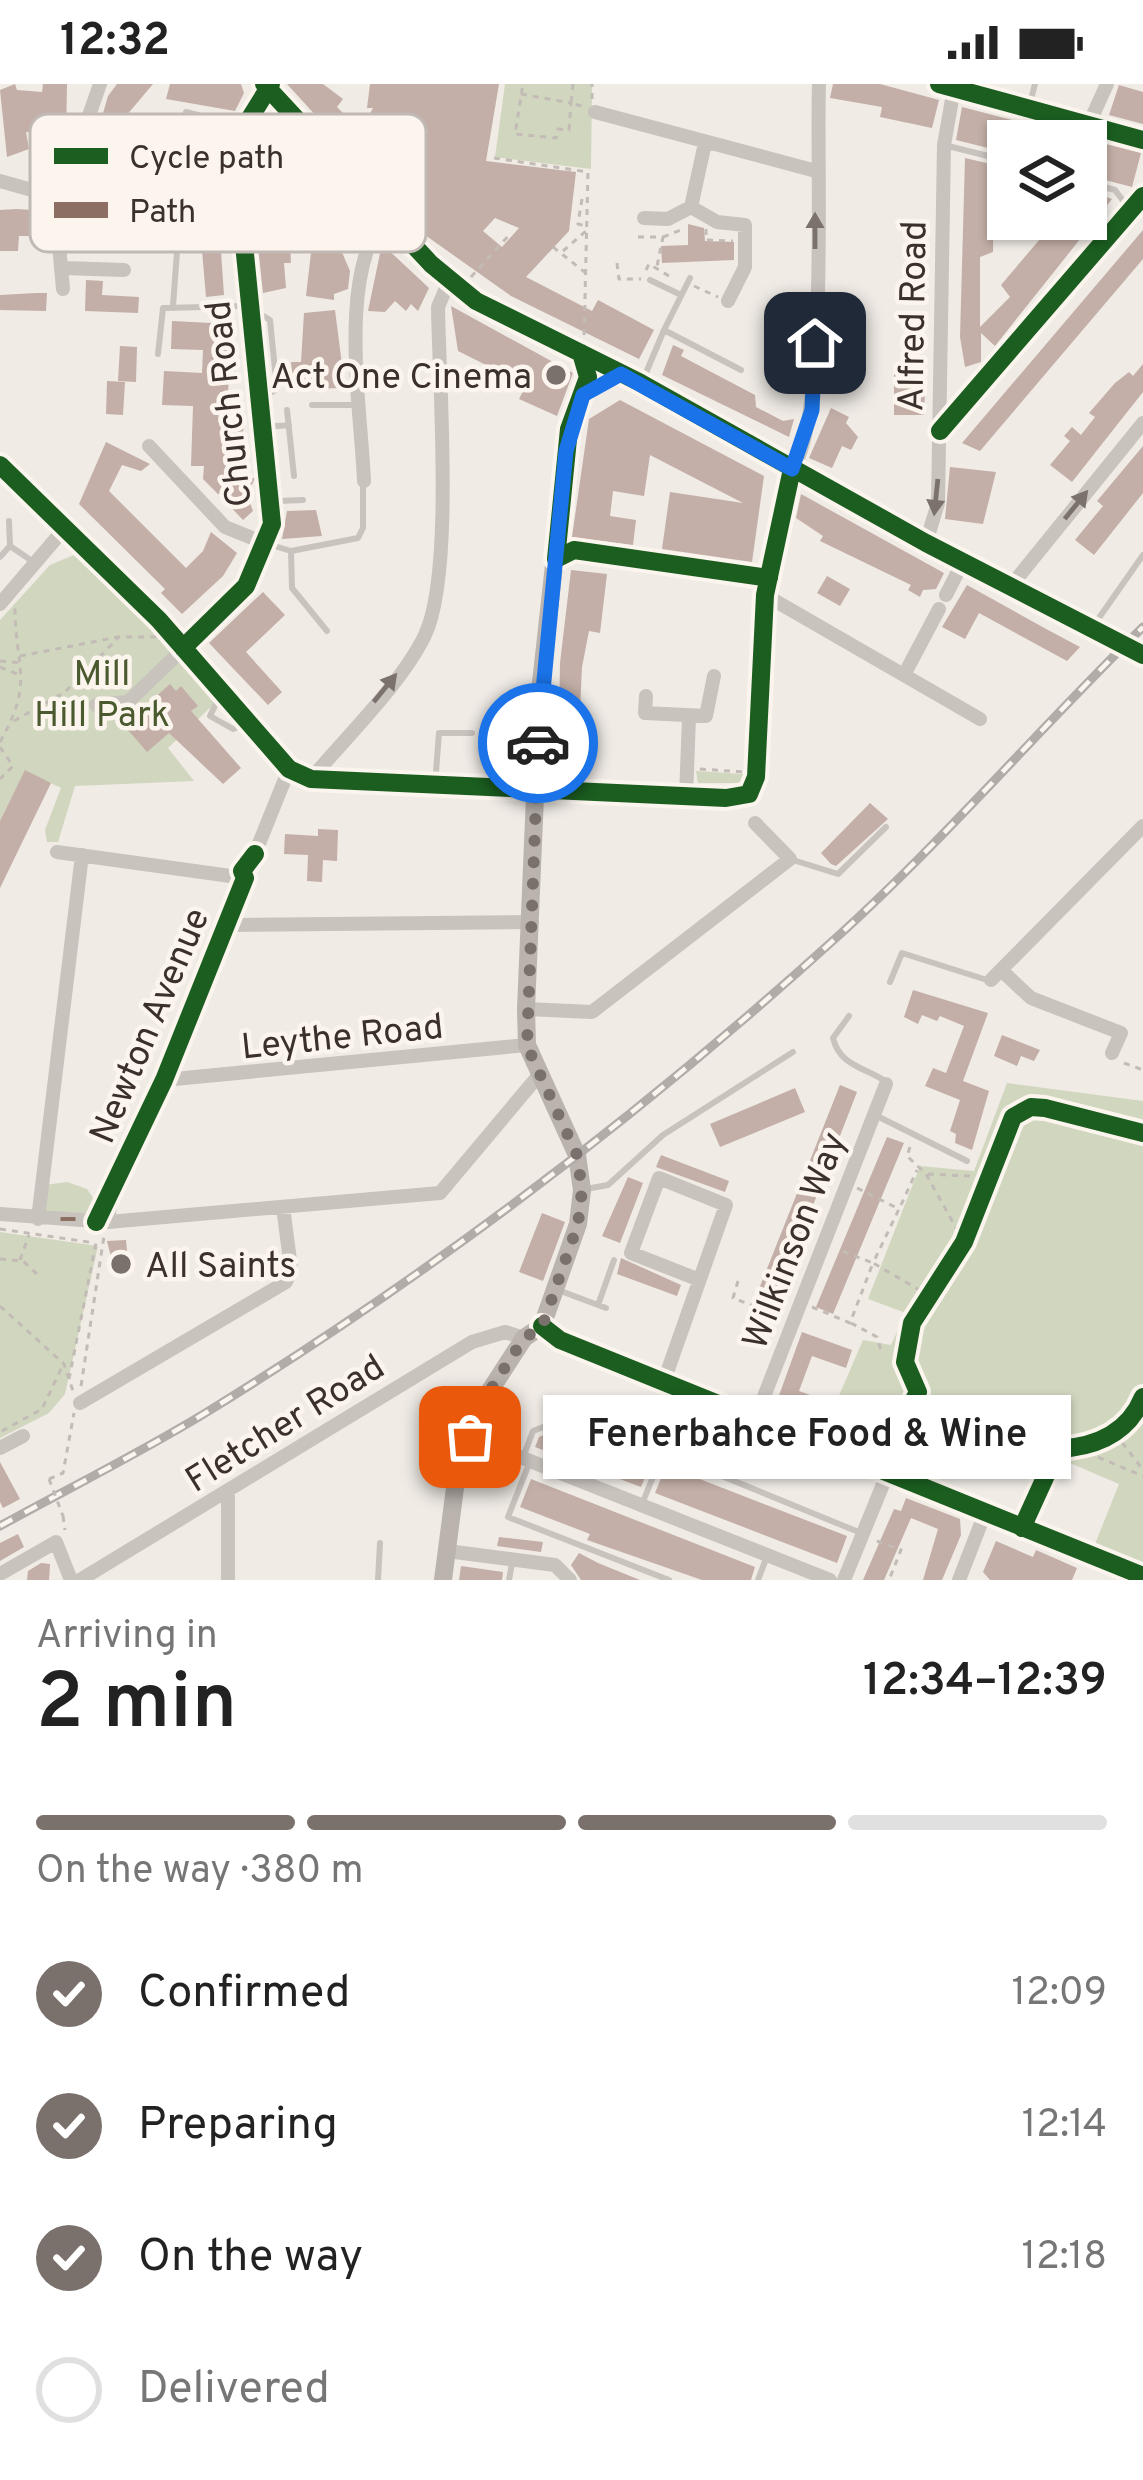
<!DOCTYPE html>
<meta charset="utf-8">
<style>
body{margin:0;font-family:Overpass,sans-serif;background:#f6f6f6;color:#222;height:100vh;display:flex;flex-direction:column;font-size:45px;white-space:nowrap}
*{box-sizing:border-box;margin:0}
p{font-size:39px;color:#767676}
.icon{flex:none;width:66px;height:66px;fill:none;stroke:currentColor;stroke-width:2;stroke-linecap:round;stroke-linejoin:round}
.map{position:relative;height:1496px;overflow:hidden}
.drawer{display:flex;flex-direction:column;background:#fff;flex:1}
.drawer>*{flex:none}
.controls{position:absolute;left:987px;top:36px;display:grid;gap:24px}
.controls a{display:grid;place-items:center;width:120px;height:120px;border-radius:0px;background:#fff;box-shadow:0 3px 9px #0004;font-size:60px}
.pin{position:absolute;display:grid;place-items:center;width:102px;height:102px;color:#fff;margin:-51px;border-radius:24px;box-shadow:0 6px 18px #0006}
.courier{position:absolute;display:grid;place-items:center;width:120px;height:120px;margin:-60px;border:9px solid #1a73e8;border-radius:50%;background:#fff;color:#222;box-shadow:0 3px 15px #0007}
.bubble{position:absolute;height:84px;border-radius:0px;background:#fff;box-shadow:0 3px 9px #0004;font-size:39px;font-weight:600;line-height:84px;text-align:center}
.overview em{font-style:normal;font-weight:600}
.overview div{display:flex;flex-direction:column-reverse}
.overview{display:flex;align-items:center;justify-content:space-between;height:204px;padding:0 36px}
h1{font-size:78px;font-weight:600;line-height:90px}
.bar{display:grid;grid-template-columns:repeat(4,1fr);gap:18px 12px;align-content:center;height:144px;padding:0 36px}
.bar i{height:15px;border-radius:9px;background:#e0e0e0}
.bar .active{background:#7a716c}
.bar p{grid-column:span 4}
ol{padding:0 36px;list-style:none}
li{display:flex;align-items:center;gap:36px;height:132px}
li p{margin-inline-start:auto}
li .icon{padding:12px;border-radius:50%;background:#7a716c;color:#fff;stroke-width:4}
li:last-child{color:#767676}
li i{width:66px;height:66px;border:6px solid #e0e0e0;border-radius:50%}
.status{display:flex;justify-content:space-between;align-items:center;height:84px;padding:0 60px;background:#fff;direction:ltr}
.status svg{height:33px;fill:currentColor}
.map>svg:first-child{display:block}
.green{fill:#d1d6bf}
.building{fill:#c3afa7;fill-rule:evenodd}
.lines{fill:none;stroke-linecap:round;stroke-linejoin:round}
.path{stroke:#c2bbb6;stroke-width:3;stroke-dasharray:6 6;stroke-linecap:butt}
.lane{stroke:#c9c3be;stroke-width:6}
.street{stroke:#c9c3be;stroke-width:14}
.secondary{stroke:#bab3ae;stroke-width:18}
.primary{stroke:#b8b1ad;stroke-width:21}
.rail-casing{stroke:#b1aca8;stroke-width:9}
.rail{stroke:#fbf5ee;stroke-width:4.5;stroke-dasharray:14;stroke-linecap:butt}
.path-bridge{stroke:#c2bbb6;stroke-width:3;stroke-dasharray:6 6;stroke-linecap:butt}
.quiet{stroke:#8d6e63;stroke-width:15;stroke-dasharray:30 15;stroke-linecap:butt}
.cycleway-casing{stroke:#fbf5ee;stroke-width:26}
.cycleway{stroke:#1b5e20;stroke-width:18}
.oneway{fill:#7b726d}
.done{stroke:#7a716c;stroke-width:12;stroke-dasharray:0 21.6}
.route{stroke:#1a73e8;stroke-width:15}
.poi-dot{fill:#7a716c;stroke:#fbf5ee;stroke-width:4.5}
.labels{text-anchor:middle;stroke-width:9;stroke-linejoin:round;paint-order:stroke}
.street-label{font-size:36px;fill:#3b302b;stroke:#fbf5ee}
.poi-label{font-size:36px;fill:#3b302b;stroke:#fbf5ee;text-anchor:end}
.park-label{font-size:36px;fill:#4a5a2e;stroke:#fbf5ee}
.key{fill:#fbf5ee;stroke:#c1bab4;stroke-width:3}
.key-label{font-size:33px;fill:#3b302b}
</style>
<div class="status"><b>12:32</b><svg viewBox="0 0 49 12"><path d="M0 12V9h3v3zM5 12V6h3v6zM10 12V3h3v9zM15 12V0h3v12zM26 1h20v11H26zM47 4h2v5h-2z"/></svg></div>
<div class="map">
<svg width="1143" height="1496" viewBox="0 0 1143 1496">
<rect width="100%" height="100%" fill="#f0ebe5"/>
<path class="green" d="M 505,0 L 592,0 L 591,85 L 495,73 Z
M 81,468 L 139,527 L 216,618 L 168,664 L 194,697 L 75,702 L 58,758 L 47,758 L 45,746 L 61,704 L 25,687 L 0,737 L 0,536 L 50,481 Z
M 696,687 L 743,690 L 743,699 L 698,699 Z
M 1007,999 L 1143,1017 L 1143,1481 L 1095,1460 L 1119,1400 L 1063,1376 L 1037,1438 L 1019,1431 L 1044,1368 L 922,1317 L 894,1379 L 822,1351 L 863,1256 L 891,1261 L 906,1229 L 868,1215 L 920,1082 L 974,1087 Z
M 67,1098 L 87,1105 L 95,1117 L 93,1132 L 42,1129 L 45,1101 Z
M 0,1148 L 98,1162 L 65,1310 L 49,1329 L 0,1354 Z"/>
<path class="building" d="M 15,0 L 17,6 L 42,8 L 43,0 L 67,0 L 66,58 L 49,57 L 50,49 L 26,48 L 29,65 L 7,73 L 0,6 Z
M 117,0 L 153,0 L 126,32 L 168,35 L 167,59 L 95,57 L 108,12 Z
M 170,0 L 241,0 L 244,9 L 235,27 L 166,15 Z
M 287,0 L 323,0 L 343,15 L 337,23 L 361,47 L 373,24 L 367,24 L 370,0 L 499,0 L 486,77 L 576,88 L 569,147 L 526,193 L 592,227 L 598,216 L 654,246 L 639,275 L 511,212 L 425,151 ZM 495,134 L 519,144 L 502,163 L 483,147 Z
M 833,0 L 880,0 L 939,16 L 932,44 L 880,33 L 882,23 L 830,14 Z
M 1119,1 L 1143,8 L 1143,40 L 1109,31 Z
M 962,23 L 1082,54 L 1082,57 L 1008,57 L 1008,69 L 956,56 Z
M 266,28 L 367,141 L 360,154 L 304,142 L 300,105 L 305,100 L 276,68 L 277,116 L 288,127 L 280,128 L 282,161 L 290,161 L 291,179 L 284,179 L 286,204 L 263,209 L 251,97 L 255,53 L 267,55 L 269,46 L 258,43 Z
M 203,44 L 226,48 L 221,98 L 229,152 L 220,153 L 224,211 L 206,213 L 201,155 L 176,156 L 174,137 L 162,138 L 158,96 L 174,94 L 172,81 L 197,79 Z
M 1086,55 L 1141,69 L 1132,103 L 1086,91 Z
M 965,74 L 1008,84 L 1008,96 L 994,92 L 993,168 L 980,173 L 980,243 L 1010,213 L 1001,201 L 1057,135 L 1086,135 L 1086,106 L 1112,115 L 995,262 L 981,249 L 981,278 L 965,283 L 960,253 Z
M 16,125 L 33,126 L 31,152 L 19,152 L 18,167 L 0,167 L 0,126 Z
M 688,140 L 704,144 L 705,157 L 734,158 L 734,176 L 662,179 L 661,162 L 688,161 Z
M 1143,146 L 1143,175 L 980,367 L 962,359 Z
M 338,159 L 350,187 L 348,205 L 334,210 L 334,216 L 306,212 L 312,160 Z
M 382,160 L 429,204 L 418,227 L 411,220 L 406,227 L 395,217 L 385,228 L 368,227 Z
M 86,196 L 103,197 L 102,211 L 139,213 L 138,229 L 85,227 Z
M 36,209 L 47,209 L 46,227 L 0,226 L 0,211 Z
M 451,222 L 573,289 L 557,332 L 519,315 L 526,301 L 458,267 Z
M 335,226 L 345,304 L 294,305 L 291,278 L 301,278 L 304,229 Z
M 172,237 L 231,240 L 236,290 L 229,290 L 228,309 L 220,308 L 218,338 L 243,339 L 245,394 L 255,394 L 247,411 L 253,427 L 243,436 L 226,418 L 226,410 L 218,410 L 203,395 L 204,382 L 191,382 L 193,322 L 162,321 L 164,287 L 202,289 L 203,266 L 171,265 Z
M 673,261 L 684,266 L 681,272 L 755,311 L 756,323 L 783,337 L 794,335 L 789,353 L 662,291 Z
M 120,262 L 137,263 L 136,298 L 118,297 Z
M 1143,280 L 1143,308 L 1072,398 L 1050,381 L 1070,357 L 1064,352 L 1072,343 L 1081,351 L 1095,333 L 1089,329 L 1115,299 L 1129,288 L 1133,292 Z
M 894,283 L 926,284 L 924,331 L 894,331 Z
M 107,297 L 125,298 L 123,331 L 106,330 Z
M 620,316 L 764,392 L 752,478 L 662,465 L 670,408 L 743,419 L 650,371 L 644,412 L 613,407 L 610,432 L 636,436 L 633,461 L 572,453 L 589,335 Z
M 831,324 L 849,333 L 846,339 L 858,353 L 851,366 L 842,362 L 832,384 L 809,374 Z
M 106,358 L 150,380 L 141,387 L 122,381 L 109,407 L 186,484 L 203,467 L 211,448 L 237,469 L 223,492 L 182,530 L 161,509 L 165,505 L 79,420 Z
M 1143,362 L 1143,409 L 1094,471 L 1075,456 L 1103,422 L 1097,417 Z
M 950,383 L 996,388 L 983,440 L 945,435 Z
M 801,410 L 944,489 L 936,505 L 923,506 L 920,513 L 908,506 L 911,501 L 820,457 L 823,452 L 796,434 Z
M 316,426 L 322,452 L 282,455 L 287,427 Z
M 571,486 L 607,490 L 600,549 L 589,547 L 582,583 L 577,692 L 558,691 L 560,579 Z
M 827,492 L 850,505 L 840,522 L 817,509 Z
M 967,501 L 1048,546 L 1080,563 L 1067,577 L 979,529 L 965,555 L 942,543 Z
M 263,508 L 285,531 L 246,568 L 282,608 L 268,621 L 209,559 Z
M 170,600 L 176,607 L 181,602 L 198,622 L 191,627 L 241,684 L 223,700 L 169,649 L 147,668 L 128,646 L 136,639 L 132,634 Z
M 25,686 L 51,699 L 0,804 L 0,737 Z
M 870,719 L 888,735 L 836,782 L 831,780 L 821,769 Z
M 318,745 L 338,746 L 337,777 L 323,776 L 322,798 L 307,797 L 308,771 L 284,770 L 285,750 L 318,752 Z
M 913,906 L 988,929 L 963,997 L 989,1007 L 972,1066 L 955,1059 L 956,1050 L 950,1047 L 960,1016 L 925,1002 L 933,984 L 946,989 L 964,942 L 940,932 L 937,937 L 922,931 L 918,940 L 904,933 Z
M 1002,951 L 1040,966 L 1034,977 L 1021,972 L 1017,982 L 994,972 Z
M 840,1001 L 857,1008 L 772,1227 L 753,1220 Z
M 795,1004 L 805,1028 L 720,1063 L 710,1040 Z
M 887,1053 L 904,1059 L 833,1230 L 816,1223 Z
M 661,1071 L 729,1097 L 725,1108 L 656,1083 Z
M 628,1093 L 643,1099 L 620,1159 L 602,1152 Z
M 542,1129 L 565,1138 L 543,1197 L 519,1188 Z
M 126,1156 L 129,1189 L 115,1189 L 107,1157 Z
M 621,1174 L 681,1201 L 677,1212 L 617,1190 Z
M 802,1248 L 852,1266 L 846,1284 L 812,1272 L 799,1307 L 827,1317 L 821,1333 L 777,1317 Z
M 565,1342 L 652,1376 L 641,1403 L 535,1363 L 539,1353 Z
M 0,1378 L 20,1415 L 3,1424 L 0,1418 Z
M 666,1382 L 847,1452 L 837,1479 L 655,1409 Z
M 531,1395 L 755,1483 L 751,1496 L 702,1496 L 587,1456 L 590,1450 L 520,1423 Z
M 906,1414 L 960,1435 L 961,1451 L 942,1496 L 923,1496 L 938,1445 L 911,1434 L 884,1496 L 863,1496 L 894,1425 L 901,1427 Z
M 18,1450 L 24,1463 L 0,1477 L 0,1459 Z
M 499,1453 L 543,1458 L 541,1468 L 497,1462 Z
M 996,1457 L 1033,1473 L 1036,1466 L 1077,1484 L 1072,1496 L 990,1496 L 983,1488 Z
M 579,1469 L 598,1479 L 640,1496 L 581,1496 L 571,1481 Z
M 41,1479 L 50,1480 L 49,1496 L 27,1496 L 28,1487 Z
M 461,1482 L 503,1488 L 502,1496 L 459,1496 Z"/>
<g class="lines">
<path class="path" d="M 573,0 L 571,19 L 585,23
M 521,10 L 571,19 L 569,46 L 558,45 L 556,54 L 515,50 L 523,0
M 592,15 L 592,0
M 494,74 L 588,88 L 584,255
M 582,115 L 578,140 L 586,142
M 706,145 L 706,156 L 733,157
M 638,153 L 663,153 L 657,182
M 663,153 L 681,146
M 182,159 L 232,154
M 161,160 L 172,159
M 553,163 L 587,190
M 563,167 L 586,147
M 617,179 L 619,195 L 641,195
M 646,186 L 649,180 L 669,192
M 471,193 L 511,149
M 694,202 L 718,213
M 20,572 L 118,553 L 158,553
M 0,577 L 22,579
M 0,583 L 22,592
M 14,637 L 65,608 L 118,554
M 0,658 C 35,596 15,586 15,522
M 0,663 L 13,682 L 0,695
M 700,685 L 744,688
M 1124,979 L 1143,986
M 910,1063 L 907,1072 L 926,1090 L 964,1158
M 928,1090 L 989,1093
M 857,1104 L 899,1125 L 873,1179 L 928,1211
M 901,1121 L 917,1086
M 0,1145 L 95,1159
M 0,1175 L 23,1177 L 37,1190
M 20,1176 L 29,1151
M 738,1197 L 733,1214 L 779,1232
M 0,1222 L 64,1280 L 74,1310
M 812,1223 L 850,1239 L 873,1179 L 839,1166
M 851,1239 L 877,1253 L 882,1270
M 69,1295 L 96,1159
M 81,1302 L 104,1152
M 918,1308 L 1058,1365
M 1136,1331 L 1143,1335
M 2,1347 L 42,1325 L 62,1283
M 1115,1349 L 1143,1386
M 1076,1364 L 1143,1392
M 49,1395 L 63,1389 L 74,1329
M 63,1432 L 65,1446
M 877,1457 L 901,1466 L 889,1496"/>
<path class="lane" d="M 1029,23 L 1035,0
M 186,28 L 213,35
M 948,62 L 1008,77
M 1086,98 L 1115,106 L 1130,126
M 650,196 L 681,211
M 173,222 L 177,168
M 255,227 L 270,236 L 277,305 L 262,314
M 664,246 L 690,194
M 158,270 L 163,224 L 247,222
M 643,296 L 664,246 L 741,286
M 312,321 L 358,321
M 287,326 L 294,392
M 266,343 L 289,341
M 277,417 L 303,416
M 271,461 L 291,467 L 292,504 L 327,547
M 10,462 L 32,477
M 291,467 L 358,454 L 363,444 L 363,404
M 0,473 L 10,462 L 9,437
M 1094,541 L 1143,471
M 220,611 L 210,632 L 233,645 L 246,640
M 435,701 L 439,649 L 472,649
M 793,776 L 838,790 L 886,743
M 890,898 L 902,869 L 987,896
M 849,932 L 833,954 C 840,982 864,983 885,997
M 877,1032 L 967,1077
M 586,1105 L 608,1101 L 663,1051 L 793,968
M 558,1206 L 606,1224
M 598,1221 L 614,1176
M 583,1329 L 662,1357 L 663,1368 L 861,1449
M 524,1371 L 533,1347 L 561,1336
M 529,1380 L 508,1433 L 669,1496
M 642,1420 L 663,1368
M 378,1496 L 380,1459
M 509,1496 L 512,1479
M 758,1496 L 767,1472"/>
<path class="street" d="M 595,28 L 816,87
M 1088,42 L 1107,0
M 78,63 L 100,0
M 0,97 L 32,106 L 56,128 L 63,205
M 32,106 C 49,83 104,60 127,85 L 125,122
M 691,123 L 705,59
M 644,134 L 668,135 L 691,123 L 717,138 L 745,141 L 745,183 L 728,217
M 64,184 L 124,186
M 940,347 L 1143,112
M 149,362 L 225,443 L 267,460
M 0,381 L 159,536 L 289,685 L 311,695 L 726,714 L 749,710 L 756,693 L 769,494
M 792,385 C 829,335 816,76 819,0
M 364,397 C 361,324 337,188 386,132
M 926,459 L 938,419 L 944,61 L 954,4
M 1010,503 L 1143,339
M 765,511 L 980,635
M 946,511 L 963,478
M 0,520 L 65,444
M 904,591 L 939,525
M 646,612 L 645,629 L 706,632 L 714,592
M 96,621 L 128,618 L 238,512 L 267,460 L 273,418 L 238,100 L 245,42 L 268,4
M 311,695 C 346,653 402,599 425,551 C 454,490 439,298 438,223 L 449,197
M 686,713 L 689,633
M 57,768 L 245,794
M 228,841 L 532,838
M 1001,886 L 1031,914 L 1121,949 L 1112,969
M 991,896 L 1143,742
M 526,925 L 592,928 L 790,775 L 755,739
M 164,996 L 527,961
M 0,1130 L 108,1138 L 440,1109 L 539,991
M 38,1135 L 82,771
M 108,1138 L 111,1113 L 164,996 L 289,685
M 664,1297 L 726,1121 L 659,1094 L 631,1169 L 697,1195
M 80,1319 L 286,1198 L 291,1184 L 283,1123
M 756,1333 L 886,1000
M 462,1350 L 830,1496
M 0,1364 L 23,1352
M 447,1467 L 555,1481 L 570,1496
M 0,1490 L 56,1458 L 71,1496
M 80,1496 L 472,1258 L 505,1248 L 524,1254
M 228,1496 L 228,1409
M 844,1496 L 888,1388
M 959,1496 L 985,1429"/>
<path class="secondary" d="M 939,0 L 1143,56
M 556,475 L 574,466 L 769,494 L 792,385
M 542,1242 L 560,1256 L 1143,1492
M 443,1496 L 462,1350 L 524,1254 L 542,1242 L 578,1140 L 582,1106 L 577,1071 L 527,961 L 526,925 L 539,617 L 569,345 L 588,293 L 581,269"/>
<path class="primary" d="M 264,0 L 431,180 L 476,217 L 639,298 L 926,459 L 1143,571"/>
<defs>
<path id="rail" d="M 0,1442 C 69,1404 140,1369 207,1328 C 431,1190 642,1030 837,853 C 945,755 1039,645 1143,543"/>
</defs>
<use href="#rail" class="rail-casing"/>
<use href="#rail" class="rail"/>
<path class="path-bridge" d="M 49,1395 L 63,1432"/>
<path class="quiet" d="M 68,1133 L 68,1137"/>
<defs>
<path id="cycleway" d="M 264,0 L 431,180 L 476,217 L 639,298 L 926,459 L 1143,571
M 939,0 L 1143,56
M 940,347 L 1143,112
M 0,381 L 159,536 L 289,685 L 311,695 L 726,714 L 749,710 L 756,693 L 765,511 L 792,385
M 556,475 L 574,466 L 769,494
M 556,475 L 569,345 L 588,293 L 581,269
M 183,564 L 246,502 L 272,440 L 238,100 L 245,42 L 271,0
M 96,1138 L 164,996 L 245,794 L 242,787 L 255,770
M 542,1242 L 560,1256 L 1143,1492
M 878,1384 L 918,1308 L 905,1278 L 912,1239 L 964,1158 L 1013,1033 L 1031,1023 L 1045,1024 L 1143,1049
M 1022,1444 L 1058,1365 C 1095,1363 1128,1350 1143,1313"/>
</defs>
<use href="#cycleway" class="cycleway-casing"/>
<use href="#cycleway" class="cycleway"/>
</g>
<defs><path id="oneway-solid" d="M-6-.8H1V-3.2L6.5 0L1 3.2V.8H-6Z" transform="scale(3)"/></defs>
<g class="oneway">
<use href="#oneway-solid" transform="translate(815 147) rotate(-90)"/>
<use href="#oneway-solid" transform="translate(936 413) rotate(96)"/>
<use href="#oneway-solid" transform="translate(1076 421) rotate(-51)"/>
<use href="#oneway-solid" transform="translate(385 604) rotate(-51)"/>
</g>
<g class="lines">
<path class="done" d="M 470,1353 L 462,1350 L 524,1254 L 542,1243 L 578,1140 L 582,1106 L 577,1071 L 527,962 L 538,659"/>
<path class="route" d="M 538,659 L 566,367 L 583,311 L 621,290 L 792,385 L 812,326 L 815,259"/>
</g>
<g class="poi-dot">
<circle cx="556" cy="291" r="12"/>
<circle cx="121" cy="1180" r="12"/>
</g>
<g class="labels">
<g class="street-label">
<text transform="translate(911 232) rotate(-89)" y="13">Alfred Road</text>
<text transform="translate(227 320) rotate(-96)" y="13">Church Road</text>
<text transform="translate(148 941) rotate(-67)" y="13">Newton Avenue</text>
<text transform="translate(342 951) rotate(-6)" y="13">Leythe Road</text>
<text transform="translate(793 1156) rotate(-69)" y="13">Wilkinson Way</text>
<text transform="translate(284 1338) rotate(-32)" y="13">Fletcher Road</text>
</g>
<g class="poi-label">
<text x="532" y="304">Act One Cinema</text>
<text x="145" y="1193" text-anchor="start">All Saints</text>
</g>
<g class="park-label">
<text x="102" y="601">Mill<tspan x="102" dy="41">Hill Park</tspan></text>
</g>
</g>
<rect x="30" y="30" width="396" height="138" rx="18" class="key"/>
<rect x="54" y="64" width="54" height="16" fill="#1b5e20"/>
<rect x="54" y="118" width="54" height="16" fill="#8d6e63"/>
<g class="key-label">
<text x="129" y="84">Cycle path</text>
<text x="129" y="138">Path</text>
</g>
</svg>
<div class="controls">
<a><svg class="icon" aria-label="layers" viewBox="0 0 24 24"><path d="M12 4l9 5-9 5-9-5zM3 14l9 5 9-5"/></svg></a>
</div>
<div class="pin" style="left:470px;top:1353px;background:#ea580c"><svg class="icon" aria-label="bag" viewBox="0 0 24 24"><path d="M5 8h14l-1 12H6zM9 8a3 3 0 0 1 6 0"/></svg></div>
<div class="pin" style="left:815px;top:259px;background:#1f2937"><svg class="icon" aria-label="home" viewBox="0 0 24 24"><path d="M3 11l9-7 9 7M6 9v11h12V9"/></svg></div>
<div class="courier" style="left:538px;top:659px"><svg class="icon" aria-label="car" viewBox="0 0 24 24"><path d="M5 17H2v-5l4-1 3-4h7l3 4 3 1v5h-3M9 17h6M6 11h13"/><circle cx="7" cy="17" r="2"/><circle cx="17" cy="17" r="2"/></svg></div>
<div class="bubble" style="left:543px;top:1311px;width:528px">Fenerbahce Food &amp; Wine</div>
</div>
<section class="drawer">
<div class="overview"><div><h1>2 min</h1><p>Arriving in</p></div><em>12:34–12:39</em></div>
<div class="bar"><i class="active"></i><i class="active"></i><i class="active"></i><i></i><p>On the way · 380 m</p></div>
<ol>
<li><svg class="icon" aria-label="check" viewBox="0 0 24 24"><path d="M5 12l5 5 9-10"/></svg>Confirmed<p>12:09</p></li>
<li><svg class="icon" aria-label="check" viewBox="0 0 24 24"><path d="M5 12l5 5 9-10"/></svg>Preparing<p>12:14</p></li>
<li><svg class="icon" aria-label="check" viewBox="0 0 24 24"><path d="M5 12l5 5 9-10"/></svg>On the way<p>12:18</p></li>
<li><i></i>Delivered</li>
</ol>
</section>
